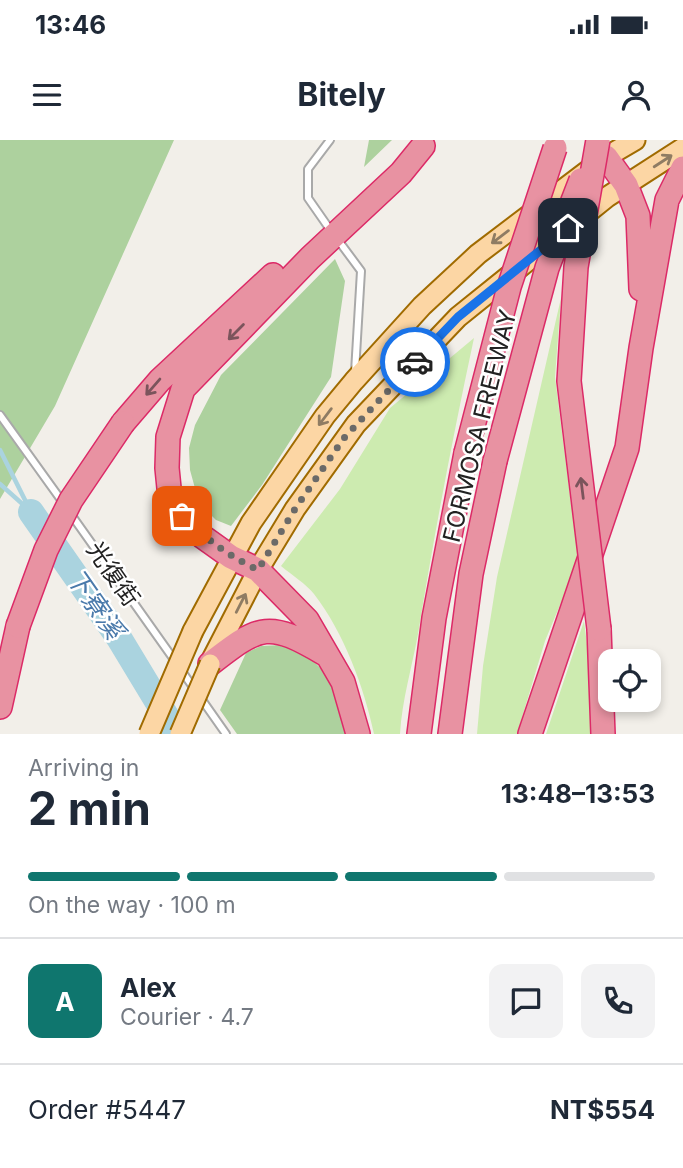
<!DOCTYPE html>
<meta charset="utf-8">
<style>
body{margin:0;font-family:Inter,"Noto Sans TC",sans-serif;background:#f2f2f3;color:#1f2937;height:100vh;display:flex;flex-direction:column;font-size:26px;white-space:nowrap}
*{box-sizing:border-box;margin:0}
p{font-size:23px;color:#747a83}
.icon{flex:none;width:38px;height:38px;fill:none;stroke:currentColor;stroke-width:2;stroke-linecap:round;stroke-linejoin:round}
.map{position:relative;height:594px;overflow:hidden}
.sheet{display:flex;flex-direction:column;background:#fff;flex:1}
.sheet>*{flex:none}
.fabs{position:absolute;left:598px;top:509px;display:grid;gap:14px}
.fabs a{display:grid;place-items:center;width:63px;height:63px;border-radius:14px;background:#fff;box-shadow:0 4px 10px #0003;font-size:35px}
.pin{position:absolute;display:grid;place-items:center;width:60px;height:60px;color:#fff;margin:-30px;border-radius:14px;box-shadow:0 4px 10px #0006}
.courier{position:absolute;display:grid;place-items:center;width:70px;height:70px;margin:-35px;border:5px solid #1a73e8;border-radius:50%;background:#fff;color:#222;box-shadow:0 2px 9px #0007}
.overview em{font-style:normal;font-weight:700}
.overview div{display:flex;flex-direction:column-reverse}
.overview{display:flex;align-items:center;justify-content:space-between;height:119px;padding:0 28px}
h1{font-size:46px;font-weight:700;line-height:52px}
.bar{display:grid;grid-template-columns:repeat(4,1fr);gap:10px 7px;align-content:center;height:84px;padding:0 28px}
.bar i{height:9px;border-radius:5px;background:#e0e1e3}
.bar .selected{background:#0f766e}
.bar p{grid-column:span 4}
.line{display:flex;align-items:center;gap:18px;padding:0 28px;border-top:2px solid #e0e1e3}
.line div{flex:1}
.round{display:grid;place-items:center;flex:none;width:74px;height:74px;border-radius:14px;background:#f2f2f3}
.status{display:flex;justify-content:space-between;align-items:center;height:49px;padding:0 35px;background:#fff;direction:ltr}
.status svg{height:19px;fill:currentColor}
header{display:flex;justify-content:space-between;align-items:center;height:91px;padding:0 28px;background:#fff;font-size:32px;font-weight:700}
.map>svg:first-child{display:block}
.grass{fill:#cdebb0}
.forest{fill:#add19e}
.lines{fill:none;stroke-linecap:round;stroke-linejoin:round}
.stream{stroke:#aad3df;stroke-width:4.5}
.river{stroke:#aad3df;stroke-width:26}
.lane-casing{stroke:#a9a9a9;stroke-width:10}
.primary-casing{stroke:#a06b00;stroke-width:23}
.highway-casing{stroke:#dc2a67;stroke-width:26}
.lane{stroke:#fff;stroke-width:6}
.primary{stroke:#fcd6a4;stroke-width:19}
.highway{stroke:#e892a2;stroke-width:23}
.primary-bridge-casing{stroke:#a06b00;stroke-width:23;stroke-linecap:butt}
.highway-bridge-casing{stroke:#dc2a67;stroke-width:26;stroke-linecap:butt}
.primary-bridge{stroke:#fcd6a4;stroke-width:19}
.highway-bridge{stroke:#e892a2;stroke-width:23}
.oneway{stroke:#8f7c63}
.oneway2{stroke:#7b545c}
.done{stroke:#6b6a68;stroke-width:7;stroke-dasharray:0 12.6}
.route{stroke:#1a73e8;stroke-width:9}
.labels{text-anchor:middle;stroke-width:5;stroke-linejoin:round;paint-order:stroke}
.street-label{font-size:24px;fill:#222;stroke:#fff}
.water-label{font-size:26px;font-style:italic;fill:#4a7aab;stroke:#fff}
</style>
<div class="status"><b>13:46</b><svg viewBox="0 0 49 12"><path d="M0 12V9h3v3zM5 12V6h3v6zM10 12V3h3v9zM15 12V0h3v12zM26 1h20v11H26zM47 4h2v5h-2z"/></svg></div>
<header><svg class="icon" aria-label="menu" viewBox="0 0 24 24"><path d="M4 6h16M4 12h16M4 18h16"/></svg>Bitely<svg class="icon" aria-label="person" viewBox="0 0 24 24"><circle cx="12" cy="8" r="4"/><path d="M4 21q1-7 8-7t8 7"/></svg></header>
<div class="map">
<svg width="683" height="594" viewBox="0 0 683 594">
<rect width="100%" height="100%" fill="#f2efe9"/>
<path class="grass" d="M 561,158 L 555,237 L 571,364 L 582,412 L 545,501 L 517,594 L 477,594 L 483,526 L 497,437 Z
M 474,198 C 453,296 434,395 418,494 C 412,527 402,560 400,594 L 374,594 C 364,547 344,493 314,454 C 306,444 292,435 281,426 L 340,349 L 390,268 Z
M 584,481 L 591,536 L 590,594 L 546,594 Z"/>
<path class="forest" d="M 0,0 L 174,0 L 55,266 L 0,359 Z
M 369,0 L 392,0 L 364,27 Z
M 335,119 L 345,141 L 331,237 L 262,345 L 231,386 L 216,380 L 199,363 L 190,330 L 189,308 L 195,285 L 221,235 Z
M 281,505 C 328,519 337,549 346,594 L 237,594 L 220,570 L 246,513 L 261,506 Z"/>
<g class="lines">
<path class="stream" d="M 0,310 L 31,372
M 0,344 L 28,369"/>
<path class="river" d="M 31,372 L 119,498 L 177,594"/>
<defs>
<path id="lane" d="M 330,0 L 308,29 L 308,58 L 331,91
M 338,100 L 361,131 L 355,232
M 0,275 L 64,364
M 70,373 L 175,521
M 181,530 L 226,594"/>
<path id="primary" d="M 193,491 L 251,383 L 325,276 L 354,241 L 422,166 L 478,114 L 606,17 L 635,0
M 210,523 L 258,430 L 295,369 L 356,284 L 458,177 L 607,57 L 683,8"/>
<path id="highway" d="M 606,17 L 626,45 L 638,76 L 641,149
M 123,283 L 160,240 L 273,135
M 599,489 L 603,594
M 210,524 C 261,484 269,481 325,514
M 0,567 L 18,486
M 358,594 L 343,542 L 307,480 L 258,430 L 231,417 L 203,397 L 182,376 L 170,358 L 167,328 L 168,297 L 183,249 L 310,118 L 401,33 L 423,6
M 419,594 L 434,478 L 466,313
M 450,594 L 471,434 L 495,321
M 530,594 L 627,308 L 641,208 L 667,60 L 683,28"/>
</defs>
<use href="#lane" class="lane-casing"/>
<use href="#primary" class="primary-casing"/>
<use href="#highway" class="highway-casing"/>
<use href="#lane" class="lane"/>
<use href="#primary" class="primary"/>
<use href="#highway" class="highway"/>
<defs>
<path id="primary-bridge" d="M 149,594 L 193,491
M 180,594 L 210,524"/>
<path id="highway-bridge" d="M 598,0 L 576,127 L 569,241 L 599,489
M 466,313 L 509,147 L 555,8
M 495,321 L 547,128 L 581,40
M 18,486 L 46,410 L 71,360 L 123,283"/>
</defs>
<use href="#primary-bridge" class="primary-bridge-casing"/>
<use href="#highway-bridge" class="highway-bridge-casing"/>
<use href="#primary-bridge" class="primary-bridge"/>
<use href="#highway-bridge" class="highway-bridge"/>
</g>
<defs><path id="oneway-shaft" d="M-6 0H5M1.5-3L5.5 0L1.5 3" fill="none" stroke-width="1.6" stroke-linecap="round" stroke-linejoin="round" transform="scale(1.75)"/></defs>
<g class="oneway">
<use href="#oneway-shaft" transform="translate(663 21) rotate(-33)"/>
<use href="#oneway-shaft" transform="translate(500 97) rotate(143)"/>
<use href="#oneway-shaft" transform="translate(325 277) rotate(127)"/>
<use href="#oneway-shaft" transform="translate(241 463) rotate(-63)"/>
</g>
<g class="oneway2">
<use href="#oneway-shaft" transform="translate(236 192) rotate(135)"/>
<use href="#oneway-shaft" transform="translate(153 247) rotate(131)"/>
<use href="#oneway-shaft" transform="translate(582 348) rotate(-97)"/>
</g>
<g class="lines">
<path class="done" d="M 182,376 C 206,399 229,416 258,430 L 295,369 L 344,298 L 415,222"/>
<path class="route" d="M 415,222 L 458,177 L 568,88"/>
</g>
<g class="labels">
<g class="street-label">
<text transform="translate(480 286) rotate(-76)" y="8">FORMOSA FREEWAY</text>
<text transform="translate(113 434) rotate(55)" y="8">光復街</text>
</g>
<g class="water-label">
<text transform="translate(95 464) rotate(55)" y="9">下寮溪</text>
</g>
</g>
</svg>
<div class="fabs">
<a><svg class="icon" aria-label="locate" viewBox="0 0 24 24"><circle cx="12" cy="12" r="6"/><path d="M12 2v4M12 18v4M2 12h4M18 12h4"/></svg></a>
</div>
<div class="pin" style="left:182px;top:376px;background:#ea580c"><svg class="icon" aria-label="bag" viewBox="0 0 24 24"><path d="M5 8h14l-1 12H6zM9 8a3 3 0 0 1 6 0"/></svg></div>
<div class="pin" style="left:568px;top:88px;background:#1f2937"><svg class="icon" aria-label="home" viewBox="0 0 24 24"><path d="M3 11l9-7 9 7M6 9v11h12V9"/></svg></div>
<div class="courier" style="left:415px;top:222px"><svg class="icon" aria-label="car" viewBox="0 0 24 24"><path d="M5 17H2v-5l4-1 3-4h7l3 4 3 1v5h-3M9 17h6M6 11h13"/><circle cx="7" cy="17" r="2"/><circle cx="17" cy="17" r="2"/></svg></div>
</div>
<section class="sheet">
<div class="overview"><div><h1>2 min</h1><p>Arriving in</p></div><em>13:48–13:53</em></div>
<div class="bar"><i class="selected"></i><i class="selected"></i><i class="selected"></i><i></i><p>On the way · 100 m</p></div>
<div class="line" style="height:126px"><b class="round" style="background:#0f766e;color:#fff">A</b><div><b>Alex</b><p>Courier · 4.7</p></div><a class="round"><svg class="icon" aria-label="chat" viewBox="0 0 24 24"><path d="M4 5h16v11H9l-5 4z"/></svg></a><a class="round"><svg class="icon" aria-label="phone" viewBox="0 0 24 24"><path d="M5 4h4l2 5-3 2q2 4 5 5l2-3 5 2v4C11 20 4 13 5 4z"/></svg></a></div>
<div class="line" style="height:91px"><div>Order #5447</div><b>NT$554</b></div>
</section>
